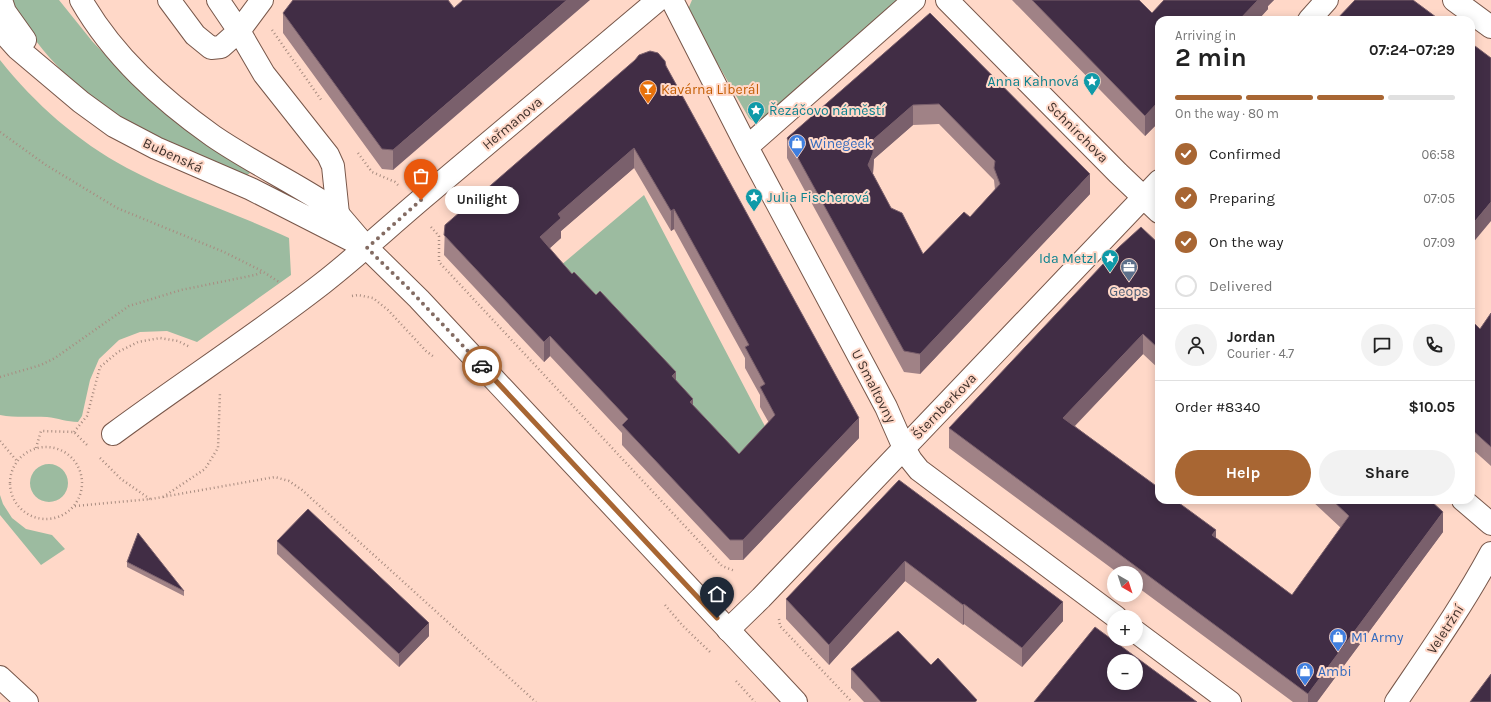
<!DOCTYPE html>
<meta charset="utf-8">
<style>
body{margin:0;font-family:Karla,sans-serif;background:#f2f2f2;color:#222;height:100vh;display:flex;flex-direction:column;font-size:15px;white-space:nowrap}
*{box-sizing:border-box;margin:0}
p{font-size:13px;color:#767676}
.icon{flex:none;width:22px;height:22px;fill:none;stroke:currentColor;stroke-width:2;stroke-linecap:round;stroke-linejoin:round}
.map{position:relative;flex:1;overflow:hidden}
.details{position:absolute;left:1155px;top:16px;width:320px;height:488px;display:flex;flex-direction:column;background:#fff;border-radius:12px;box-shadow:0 2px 10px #0003}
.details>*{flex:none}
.needle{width:26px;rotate:141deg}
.controls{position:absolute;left:1107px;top:566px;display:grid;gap:8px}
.controls a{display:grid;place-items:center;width:36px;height:36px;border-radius:50%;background:#fff;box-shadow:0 2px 10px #0003;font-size:20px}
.pin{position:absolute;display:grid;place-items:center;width:34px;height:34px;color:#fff;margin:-41px -17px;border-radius:50% 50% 50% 0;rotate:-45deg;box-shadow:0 0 4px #0007}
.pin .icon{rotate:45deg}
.courier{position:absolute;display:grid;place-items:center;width:40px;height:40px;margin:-20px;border:3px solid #a86633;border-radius:50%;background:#fff;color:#222;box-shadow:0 1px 5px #0007}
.bubble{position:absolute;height:28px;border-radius:14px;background:#fff;box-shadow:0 2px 10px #0003;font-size:13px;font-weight:700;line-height:28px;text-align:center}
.headline em{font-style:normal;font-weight:700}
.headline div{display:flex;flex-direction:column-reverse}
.headline{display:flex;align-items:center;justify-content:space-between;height:68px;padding:0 20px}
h1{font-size:26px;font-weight:700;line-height:30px}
.bar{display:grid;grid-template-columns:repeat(4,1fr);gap:6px 4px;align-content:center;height:48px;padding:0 20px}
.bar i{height:5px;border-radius:3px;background:#e0e0e0}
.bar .current{background:#a86633}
.bar p{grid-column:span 4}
.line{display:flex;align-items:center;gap:10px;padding:0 20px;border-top:1px solid #e0e0e0}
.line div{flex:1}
.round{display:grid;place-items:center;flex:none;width:42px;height:42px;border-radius:21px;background:#f2f2f2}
ol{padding:0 20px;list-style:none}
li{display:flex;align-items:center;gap:12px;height:44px}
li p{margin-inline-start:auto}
li .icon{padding:4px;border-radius:50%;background:#a86633;color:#fff;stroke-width:4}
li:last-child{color:#767676}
li i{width:22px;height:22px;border:2px solid #e0e0e0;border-radius:50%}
.button{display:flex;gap:8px;margin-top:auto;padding:8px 20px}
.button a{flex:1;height:46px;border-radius:24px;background:#a86633;color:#fff;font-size:16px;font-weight:700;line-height:46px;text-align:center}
.button a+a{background:#f2f2f2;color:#222}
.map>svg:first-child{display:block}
.green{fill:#9cbba0}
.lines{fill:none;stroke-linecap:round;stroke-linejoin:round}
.minor-casing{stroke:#78574a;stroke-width:24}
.major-casing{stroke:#78574a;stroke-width:24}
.path{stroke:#a88c80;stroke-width:2.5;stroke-dasharray:1 3;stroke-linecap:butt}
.minor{stroke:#fff;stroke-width:22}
.major{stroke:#fff;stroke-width:22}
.wall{fill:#a08286;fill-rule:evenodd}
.shaded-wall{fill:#7a606c}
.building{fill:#412d45;stroke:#7a606c;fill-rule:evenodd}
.done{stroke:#836b62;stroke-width:4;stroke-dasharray:0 7.2}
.route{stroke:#a86633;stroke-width:5}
.labels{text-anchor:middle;stroke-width:4;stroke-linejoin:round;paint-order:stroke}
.culture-label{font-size:14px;fill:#0d838f;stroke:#ffd8c8;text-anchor:end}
.food-label{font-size:14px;fill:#c56008;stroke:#ffd8c8;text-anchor:start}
.street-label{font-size:14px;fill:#40312b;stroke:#ffd8c8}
.shop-label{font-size:14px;fill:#366cbe;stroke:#ffd8c8;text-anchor:start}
.service-label{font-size:14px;fill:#4e5e75;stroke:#ffd8c8}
</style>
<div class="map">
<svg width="1491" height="702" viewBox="0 0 1491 702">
<rect width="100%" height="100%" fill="#ffd8c8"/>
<path class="green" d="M 11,0 L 59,0 L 92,41 L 112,62 L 249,170 L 250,173 L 246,176 C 221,166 195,157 170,145 C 119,120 71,87 36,41 C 26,29 14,16 11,0 Z
M 692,0 L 903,0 L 763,122 C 757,123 753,122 749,118 L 689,14 L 689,7 Z
M 0,60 C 35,104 77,141 127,168 C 166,189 209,204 250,221 C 263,227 276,232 289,238 L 291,275 L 197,342 L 167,331 L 140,332 L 119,340 L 99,359 L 90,380 L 82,416 L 78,422 C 67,422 58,418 47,417 C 31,416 16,418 0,415 Z
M 644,195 L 769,434 L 739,468 L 560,266 Z
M30 483a19 19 0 1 1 38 0a19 19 0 1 1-38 0Z
M 0,495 L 3,504 L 12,518 L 26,529 L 52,535 L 65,549 L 41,565 L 0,515 Z"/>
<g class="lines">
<defs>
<path id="minor" d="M 169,0 L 195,35 L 211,48 L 221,47 L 239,31 L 262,0
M 218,0 L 239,31 L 264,74 L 328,155 L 333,166 L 338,214
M 672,0 L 747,147 L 886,407 L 904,448 L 911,460 L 919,470 L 1116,617
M 947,0 L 1118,173 L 1159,212
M 1454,0 L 1491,27
M 1309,20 L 1327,0
M 747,147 L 914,0
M 113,434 C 182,383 255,336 323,283 C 360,254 394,222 430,192 C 506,128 582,64 658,0
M 1463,500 L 1491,524
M 728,630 L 761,598 L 1159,181
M 1136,632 L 1230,702
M 0,677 L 27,702"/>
<path id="major" d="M 1,0 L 5,12 L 25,40
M 81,0 C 113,56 161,99 213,136 C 248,160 287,179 323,202 L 338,214 L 367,248 L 419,299 L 796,702
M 0,29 L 17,48 L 81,102 L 114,126 L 156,148 L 251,189 L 357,243
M 1396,702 C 1429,653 1463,605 1491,553"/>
</defs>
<use href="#minor" class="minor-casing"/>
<use href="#major" class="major-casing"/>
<path class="path" d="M 272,30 L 322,101
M 0,132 L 46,165 L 117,208 L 224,252 L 262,271 L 279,282
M 358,153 L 372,172 L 395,182 L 398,185
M 431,227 L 439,236 L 439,262 L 722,566 L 735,571
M 352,296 L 358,295 L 373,298 L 388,310 L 426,351 L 434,357
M 0,377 L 41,365 L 55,358 L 129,306 L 181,290 L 255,275 L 262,272
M 74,432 L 87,416 L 100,367 L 118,352 L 138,342 L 160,338 L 178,341 L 190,347
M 0,441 L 17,461
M10 483a36 36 0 1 1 72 0a36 36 0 1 1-72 0Z
M 36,448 L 41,431 L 74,432 L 88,446
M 100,458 L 121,479 L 150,499
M 163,497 L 205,469 L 218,448 L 220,392
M 75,506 L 151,499 L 275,477 L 289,481 L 302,490 L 536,702
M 665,605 L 683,626 L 710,652
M 779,619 L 780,626 L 852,702
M 736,681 L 755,702"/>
<use href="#minor" class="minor"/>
<use href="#major" class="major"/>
</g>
<path class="wall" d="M 448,0 L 393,170 L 382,169 L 283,33 L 283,13 Z
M 1012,0 L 1139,0 L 1152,13 L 1164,0 L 1274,0 L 1268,6 L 1268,9 L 1258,20 L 1159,20 L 1159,122 L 1145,136 Z
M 930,13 L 1090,194 L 920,374 L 904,372 L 787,158 L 787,138 ZM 939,124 L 994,180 L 995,190 L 970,217 L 923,254 L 891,208 L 873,174 L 874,159 L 913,125 Z
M 666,66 L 859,438 L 743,560 L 730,560 L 622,445 L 622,433 L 550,356 L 544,362 L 444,255 L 445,225 ZM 634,168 L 671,231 L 674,229 L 745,358 L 745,368 L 760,395 L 760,407 L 769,423 L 739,454 L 693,406 L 676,381 L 572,274 L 549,249 L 561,238 L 561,231 Z
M 1159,244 L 1159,369 L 1143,354 L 1075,426 L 1216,538 L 1292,595 L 1341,528 L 1311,500 L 1430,500 L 1443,532 L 1317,702 L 1293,702 L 1136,586 L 1136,573 L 1118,573 L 949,448 L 949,428 Z
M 1491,313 L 1491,466 L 1471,448 L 1471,320 L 1480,329 Z
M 899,480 L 1063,621 L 1022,667 L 964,624 L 963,625 L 905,581 L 829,665 L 786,619 L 786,599 Z
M 277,541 L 429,636 L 399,667 L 277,554 Z
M 127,562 L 184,591 L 184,596 L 127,567 Z
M 931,665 L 977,702 L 864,702 L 851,688 L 851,669 Z"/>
<path class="shaded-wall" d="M 567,0 L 590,0 L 393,170 L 393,150 Z
M 1258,0 L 1274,0 L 1268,6 L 1268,9 L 1258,20 L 1239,20 Z
M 1159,101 L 1159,122 L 1145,136 L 1145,116 Z
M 913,105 L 913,125 L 874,159 L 873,173 L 868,185 L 868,165 L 874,139 Z
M 634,148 L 634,168 L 561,231 L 561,238 L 540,257 L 540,237 L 558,214 Z
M 1090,174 L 1090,194 L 920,374 L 920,354 Z
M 1491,202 L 1491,221 L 1471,245 L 1471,226 Z
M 674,209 L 674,229 L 671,231 L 671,211 Z
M 1143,334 L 1143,354 L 1063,438 L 1063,418 Z
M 550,336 L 550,356 L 544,362 L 544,342 Z
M 676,372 L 676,393 L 672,376 Z
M 693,399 L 693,420 L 690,402 Z
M 859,418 L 859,438 L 743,560 L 743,540 Z
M 1443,512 L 1443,532 L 1317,702 L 1308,702 L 1308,694 Z
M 1216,530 L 1216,550 L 1212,535 Z
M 905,561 L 905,581 L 829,665 L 829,645 Z
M 1063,602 L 1063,621 L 1022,667 L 1022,648 Z
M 964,604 L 964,624 L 963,625 L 963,605 Z
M 429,623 L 429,636 L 399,667 L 399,654 Z"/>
<path class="building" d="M 293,0 L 448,0 L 454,8 L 463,0 L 567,0 L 393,150 L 382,149 L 283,13 Z
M 1032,0 L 1139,0 L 1152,13 L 1164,0 L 1258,0 L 1239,20 L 1159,20 L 1159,101 L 1145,116 Z
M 1355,0 L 1413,0 L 1440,20 L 1336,20 Z
M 930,13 L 1090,174 L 920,354 L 904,351 L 787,138 ZM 939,104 L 995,161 L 994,168 L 1000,184 L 970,217 L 964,212 L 923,254 L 902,213 L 891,208 L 868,165 L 873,153 L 874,139 L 913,105 Z
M 1471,43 L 1491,58 L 1491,202 L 1471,226 Z
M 650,51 L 658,53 L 665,61 L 666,66 L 859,418 L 743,540 L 730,540 L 622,425 L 628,419 L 550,336 L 544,342 L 444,235 L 445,225 L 635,60 L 639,55 ZM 634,148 L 671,211 L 674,209 L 749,345 L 745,347 L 765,384 L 760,387 L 775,415 L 739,454 L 690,402 L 693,399 L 672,376 L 676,372 L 600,291 L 596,295 L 574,272 L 572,274 L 540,237 L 561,218 L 558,214 Z
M 1141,227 L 1159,244 L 1159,349 L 1143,334 L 1063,418 L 1159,488 L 1159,500 L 1175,500 L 1216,530 L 1212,535 L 1292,595 L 1349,516 L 1332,500 L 1430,500 L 1443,512 L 1308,694 L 949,428 L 1119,247 Z
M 1491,313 L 1491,447 L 1471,429 L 1471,320 L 1480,329 Z
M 899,480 L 1063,602 L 1022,648 L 964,604 L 963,605 L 905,561 L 829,645 L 786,599 Z
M 308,509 L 429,623 L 399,654 L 277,541 Z
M 138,533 L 184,591 L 127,562 Z
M 1095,627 L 1197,702 L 1034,702 ZM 1114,661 L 1136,661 L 1136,683 L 1114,683 Z
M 898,631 L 931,665 L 938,658 L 977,700 L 975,702 L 881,702 L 851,669 Z
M 1491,674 L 1491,702 L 1470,702 Z"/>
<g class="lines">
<path class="done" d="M 421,200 L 367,248 L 410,290 L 482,366"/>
<path class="route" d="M 482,366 L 717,618"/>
</g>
<defs>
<symbol id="sight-pin" viewBox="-11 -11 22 30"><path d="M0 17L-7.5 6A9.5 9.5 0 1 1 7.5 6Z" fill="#0f9aa8" stroke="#ffd8c8"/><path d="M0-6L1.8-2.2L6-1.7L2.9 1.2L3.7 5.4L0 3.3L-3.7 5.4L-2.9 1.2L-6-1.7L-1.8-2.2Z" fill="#fff"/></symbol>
<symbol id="bar-pin" viewBox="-11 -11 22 30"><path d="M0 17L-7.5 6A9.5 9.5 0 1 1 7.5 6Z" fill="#e8710a" stroke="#ffd8c8"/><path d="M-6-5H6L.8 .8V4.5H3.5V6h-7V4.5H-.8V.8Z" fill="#fff"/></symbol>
<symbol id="shop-pin" viewBox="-11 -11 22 30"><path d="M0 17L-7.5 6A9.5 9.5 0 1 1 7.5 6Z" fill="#3f7fe0" stroke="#ffd8c8"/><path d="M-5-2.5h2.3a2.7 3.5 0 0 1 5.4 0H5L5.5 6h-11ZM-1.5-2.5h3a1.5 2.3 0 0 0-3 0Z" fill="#fff"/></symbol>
<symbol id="office-pin" viewBox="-11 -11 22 30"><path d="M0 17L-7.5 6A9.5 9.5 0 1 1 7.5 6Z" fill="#5c6f8a" stroke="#ffd8c8"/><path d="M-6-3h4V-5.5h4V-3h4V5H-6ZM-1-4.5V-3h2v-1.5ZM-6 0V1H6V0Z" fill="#fff"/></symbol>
</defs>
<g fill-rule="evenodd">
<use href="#sight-pin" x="1082" y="71" width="20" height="27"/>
<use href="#bar-pin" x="638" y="79" width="20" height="27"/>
<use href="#sight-pin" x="746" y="100" width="20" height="27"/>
<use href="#shop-pin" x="787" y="133" width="20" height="27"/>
<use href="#sight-pin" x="744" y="187" width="20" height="27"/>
<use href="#sight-pin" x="1100" y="248" width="20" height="27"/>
<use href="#office-pin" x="1119" y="257" width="20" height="27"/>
<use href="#shop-pin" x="1328" y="627" width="20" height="27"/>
<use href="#shop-pin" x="1295" y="661" width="20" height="27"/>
</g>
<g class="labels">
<g class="culture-label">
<text x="1079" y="86">Anna Kahnová</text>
<text x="769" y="115" text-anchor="start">Řezáčovo náměstí</text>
<text x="767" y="202" text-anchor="start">Julia Fischerová</text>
<text x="1097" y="263">Ida Metzl</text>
</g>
<g class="food-label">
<text x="661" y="94">Kavárna Liberál</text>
</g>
<g class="street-label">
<text transform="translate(512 123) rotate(-40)" y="5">Heřmanova</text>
<text transform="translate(1078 132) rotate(45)" y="5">Schnirchova</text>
<text transform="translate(173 155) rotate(25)" y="5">Bubenská</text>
<text transform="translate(874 386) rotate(63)" y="5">U Smaltovny</text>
<text transform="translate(944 406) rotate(-46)" y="5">Šternberkova</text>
<text transform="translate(1445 629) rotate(-57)" y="5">Veletržní</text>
</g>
<g class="shop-label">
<text x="810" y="148">Winegeek</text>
<text x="1351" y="642">M1 Army</text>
<text x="1318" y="676">Ambi</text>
</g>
<g class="service-label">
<text x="1129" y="296">Geops</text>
</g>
</g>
</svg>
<div class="controls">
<a><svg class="needle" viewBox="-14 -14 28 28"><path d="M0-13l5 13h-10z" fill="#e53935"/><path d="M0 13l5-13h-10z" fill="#767676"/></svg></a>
<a>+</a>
<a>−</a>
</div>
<div class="pin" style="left:421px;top:200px;background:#ea580c"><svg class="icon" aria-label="bag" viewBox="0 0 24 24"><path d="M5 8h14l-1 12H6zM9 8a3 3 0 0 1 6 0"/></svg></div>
<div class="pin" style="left:717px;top:618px;background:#1f2937"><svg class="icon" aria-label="home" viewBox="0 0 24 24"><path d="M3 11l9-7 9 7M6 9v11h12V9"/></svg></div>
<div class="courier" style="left:482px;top:366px"><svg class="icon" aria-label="car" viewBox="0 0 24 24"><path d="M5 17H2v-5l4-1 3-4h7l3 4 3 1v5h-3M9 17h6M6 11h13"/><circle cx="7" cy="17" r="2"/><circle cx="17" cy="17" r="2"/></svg></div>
<div class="bubble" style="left:445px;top:186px;width:74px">Unilight</div>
<section class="details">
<div class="headline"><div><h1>2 min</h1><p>Arriving in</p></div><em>07:24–07:29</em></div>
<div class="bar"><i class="current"></i><i class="current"></i><i class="current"></i><i></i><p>On the way · 80 m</p></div>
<ol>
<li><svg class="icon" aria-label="check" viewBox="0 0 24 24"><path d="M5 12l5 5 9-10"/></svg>Confirmed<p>06:58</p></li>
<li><svg class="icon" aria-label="check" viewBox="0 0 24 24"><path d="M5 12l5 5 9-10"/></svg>Preparing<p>07:05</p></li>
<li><svg class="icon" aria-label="check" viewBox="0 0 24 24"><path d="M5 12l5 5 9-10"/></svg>On the way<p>07:09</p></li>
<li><i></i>Delivered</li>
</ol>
<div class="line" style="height:72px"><a class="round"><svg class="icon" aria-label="person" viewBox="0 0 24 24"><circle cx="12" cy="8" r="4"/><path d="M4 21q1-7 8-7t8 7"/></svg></a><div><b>Jordan</b><p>Courier · 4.7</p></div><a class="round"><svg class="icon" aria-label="chat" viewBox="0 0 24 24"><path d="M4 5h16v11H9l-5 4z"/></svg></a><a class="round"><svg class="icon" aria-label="phone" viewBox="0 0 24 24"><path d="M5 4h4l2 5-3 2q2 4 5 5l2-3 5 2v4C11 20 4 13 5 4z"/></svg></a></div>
<div class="line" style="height:52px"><div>Order #8340</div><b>$10.05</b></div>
<div class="button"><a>Help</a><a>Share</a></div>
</section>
</div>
